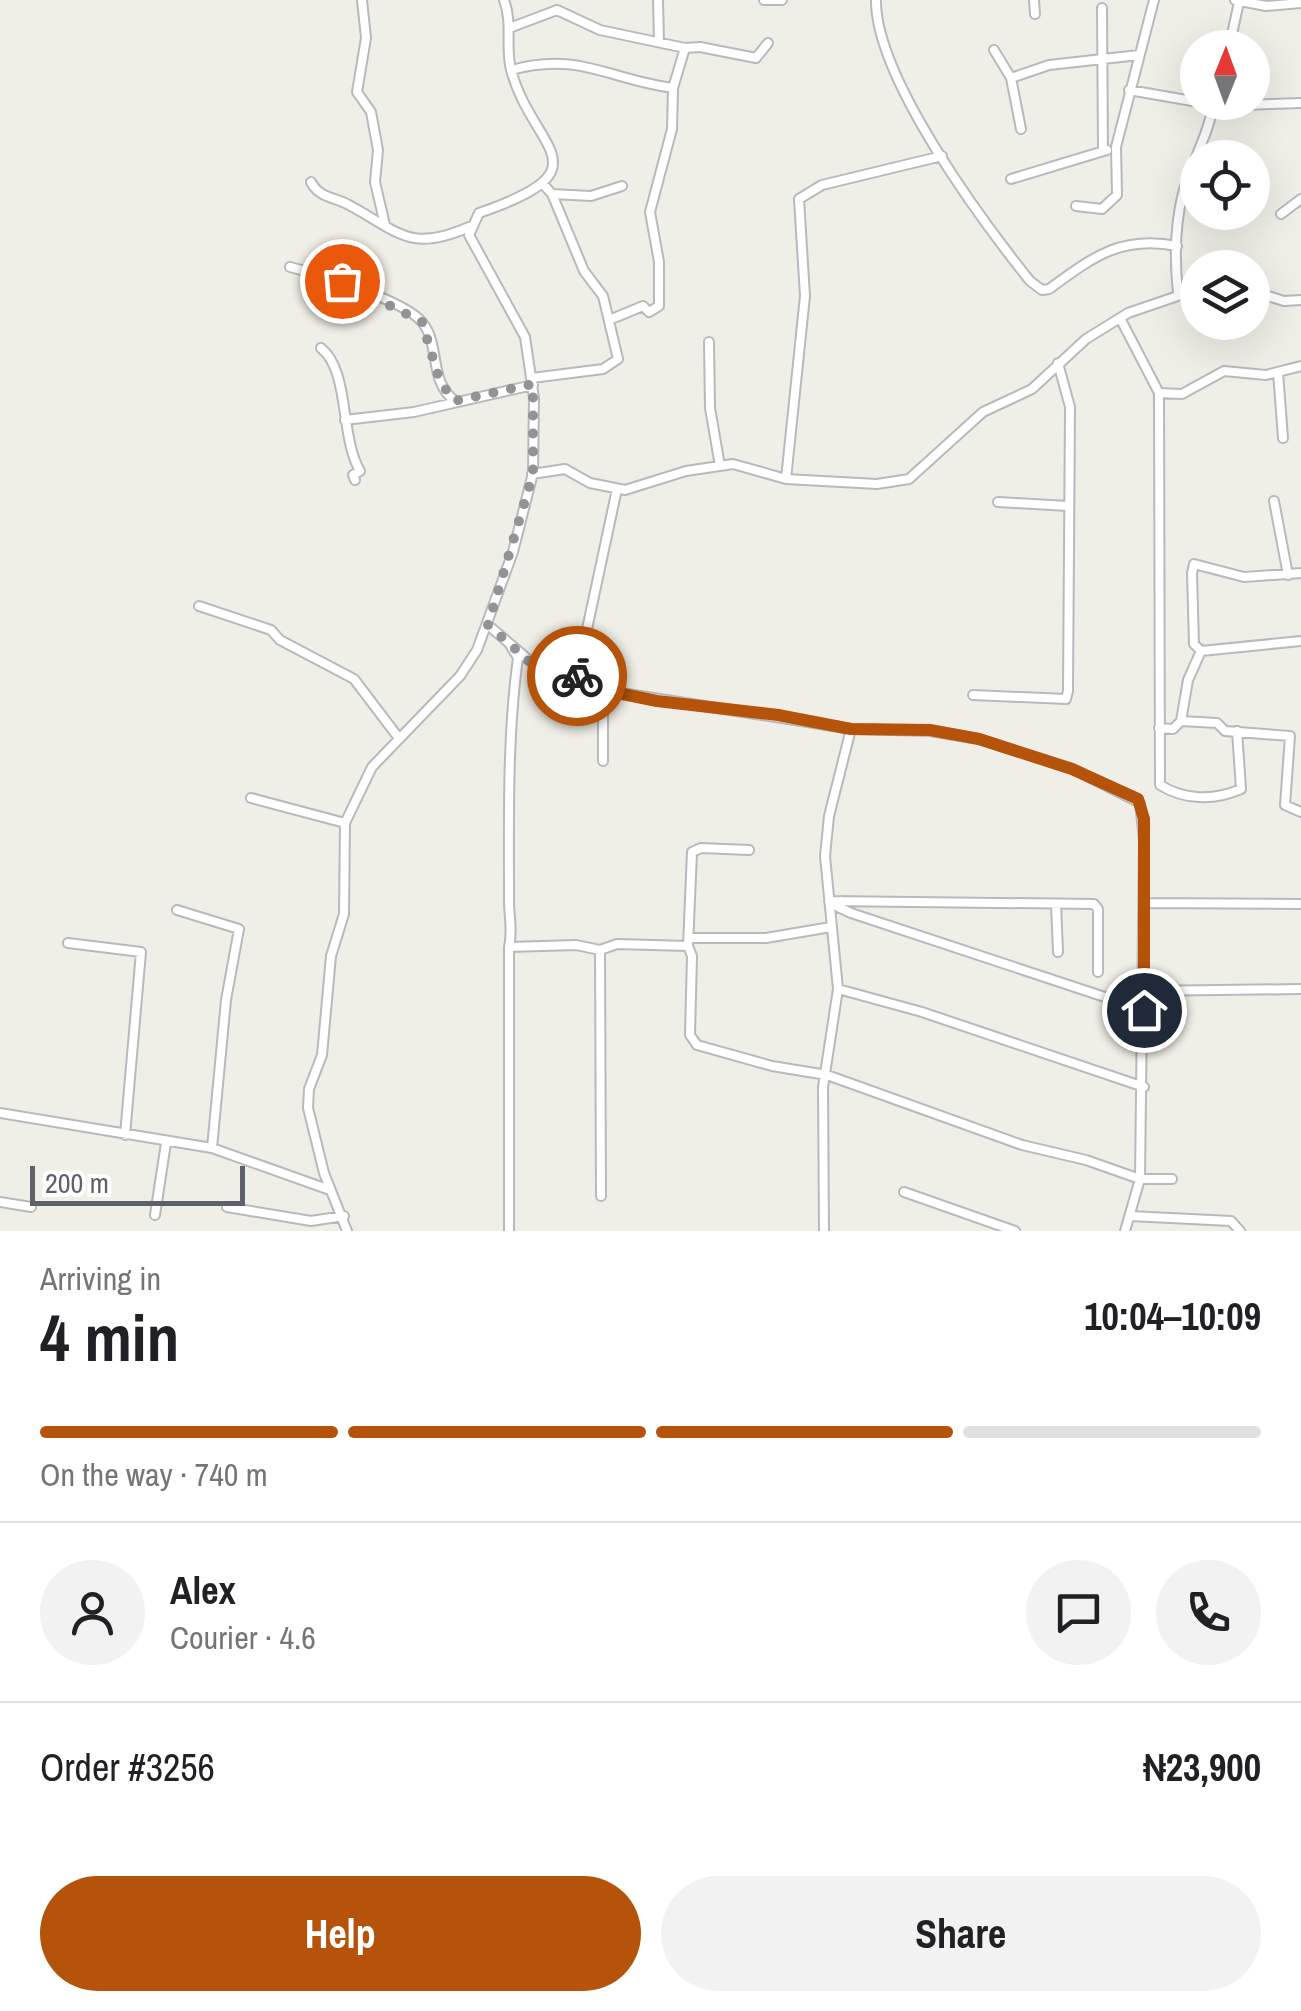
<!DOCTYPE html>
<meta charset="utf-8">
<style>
body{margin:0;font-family:"Archivo Narrow",sans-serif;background:#f2f2f2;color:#202124;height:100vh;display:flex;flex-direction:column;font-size:38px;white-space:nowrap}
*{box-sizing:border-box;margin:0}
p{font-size:32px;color:#757577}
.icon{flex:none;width:55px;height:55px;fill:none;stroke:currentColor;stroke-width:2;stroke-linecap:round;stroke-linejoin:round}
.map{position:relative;height:1231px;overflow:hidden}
.panel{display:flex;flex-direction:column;background:#fff;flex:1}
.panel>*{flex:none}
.needle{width:65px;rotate:1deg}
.controls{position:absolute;left:1180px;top:30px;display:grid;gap:20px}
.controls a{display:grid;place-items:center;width:90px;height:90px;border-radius:50%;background:#fff;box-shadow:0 10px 40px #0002;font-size:50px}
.scale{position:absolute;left:30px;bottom:25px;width:215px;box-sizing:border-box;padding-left:10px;border:5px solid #5e6167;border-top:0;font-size:28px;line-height:35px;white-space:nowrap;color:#5e6167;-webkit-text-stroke:8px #fff;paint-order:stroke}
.pin{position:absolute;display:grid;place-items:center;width:85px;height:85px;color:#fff;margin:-42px;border:5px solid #fff;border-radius:50%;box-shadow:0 2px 10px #0007}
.courier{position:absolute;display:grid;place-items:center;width:100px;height:100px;margin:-50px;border:8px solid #b45309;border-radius:50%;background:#fff;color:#222;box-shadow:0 2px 12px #0007}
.head em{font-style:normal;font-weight:700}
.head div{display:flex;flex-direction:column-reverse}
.head{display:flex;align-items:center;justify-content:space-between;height:170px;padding:0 40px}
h1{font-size:65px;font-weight:700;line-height:75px}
.bar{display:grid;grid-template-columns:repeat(4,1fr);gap:15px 10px;align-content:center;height:120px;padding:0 40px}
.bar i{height:12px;border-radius:8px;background:#e0e0e0}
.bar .selected{background:#b45309}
.bar p{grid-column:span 4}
.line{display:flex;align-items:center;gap:25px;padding:0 40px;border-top:2px solid #e0e0e0}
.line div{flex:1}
.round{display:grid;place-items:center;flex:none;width:105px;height:105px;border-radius:52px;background:#f2f2f2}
.primary-button{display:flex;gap:20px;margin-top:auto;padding:20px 40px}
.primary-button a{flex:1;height:115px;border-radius:60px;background:#b45309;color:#fff;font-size:40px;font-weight:700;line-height:115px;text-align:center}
.primary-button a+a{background:#f2f2f2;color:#202124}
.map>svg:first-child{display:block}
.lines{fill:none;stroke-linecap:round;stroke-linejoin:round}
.street-casing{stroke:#b7b9bd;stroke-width:12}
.street{stroke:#fff;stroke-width:8}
.done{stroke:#919394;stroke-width:10;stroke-dasharray:0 18}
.route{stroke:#b45309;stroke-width:12}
</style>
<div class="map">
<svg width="1301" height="1231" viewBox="0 0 1301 1231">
<rect width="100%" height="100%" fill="#f0efe7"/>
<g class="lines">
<defs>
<path id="street" d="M 362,0 L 366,38 L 357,92 L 371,112 L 378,150 L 375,182 L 385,225
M 658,0 L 659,41
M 764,0 L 782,0
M 876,0 C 875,77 982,221 1030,281 L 1042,290 L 1049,289 C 1093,257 1121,235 1177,246
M 1034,0 L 1035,14
M 1235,0 L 1266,6 L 1301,3
M 1102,8 L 1103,151
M 512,27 L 557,10 L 600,30 L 685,48
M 1229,48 L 1239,2
M 994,50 L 1011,78 L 1021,129
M 511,70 C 579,51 610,80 673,88
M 1011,78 L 1049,65 L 1139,55
M 1129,90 L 1198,102
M 1214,106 L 1301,103
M 1011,179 L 1107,150
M 311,182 C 319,198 335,197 349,205 C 399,232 410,253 469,227
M 552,194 L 591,196 L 622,186
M 1076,206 L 1102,209 L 1117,195 L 1116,147 L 1154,0
M 1281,214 L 1301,199
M 290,267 C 318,274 404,300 422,322 C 441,345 428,381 455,401
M 1252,291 L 1284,301 L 1301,300
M 1178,292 C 1174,258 1175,216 1186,183 C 1195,156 1209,132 1214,102
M 1120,318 L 1159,393
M 609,320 L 643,306 L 649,312 L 659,306 L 659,262 L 650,212 L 672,129 L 673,88 L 685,48 L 700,47 L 756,58 L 768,43
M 709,342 L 710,408 L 720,466
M 321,348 C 350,371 340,438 360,471 L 353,475 L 355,480
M 1278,372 L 1283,438
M 532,378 L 603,369 L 618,359 L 603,296 L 584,271 L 552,194 L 543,184
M 345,420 L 414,412 L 533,385
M 532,474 L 565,469 L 590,483 L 625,490 L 686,471 L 733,464 L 786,479 L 877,484 L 909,479 L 983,412 L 1032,389 L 1086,339 L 1128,313 L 1198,289
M 786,479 L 805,296 L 799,199 L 822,185 L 942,156
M 1274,501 L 1288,575
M 998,502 L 1068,506
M 1301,573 L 1244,577 L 1194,564 L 1192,573 L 1194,644 L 1201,651 L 1301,641
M 199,606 L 271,630 L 280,640 L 354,679 L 398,737
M 488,625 L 530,661 L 585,679 L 603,690 L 603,761
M 570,674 L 584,643 L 617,489
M 603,690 L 851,729
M 973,695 L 1066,699 L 1068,691 L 1070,407 L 1058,363
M 1181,721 L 1188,680 L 1201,651
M 1159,728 L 1173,729 L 1181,721 L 1217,723 L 1225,731 L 1290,736 L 1285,805 L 1301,812
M 1237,731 L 1241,789 C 1214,801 1184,800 1160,785 L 1159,393 L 1182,394 L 1224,371 L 1266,375 L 1301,366
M 251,798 L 345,823
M 749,850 L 701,848 L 692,852 L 688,946 L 692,956 L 690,1035 L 697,1045 L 772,1066 L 827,1075 L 1022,1145 L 1086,1160 L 1140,1179 L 1172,1179
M 829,901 L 1094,904 L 1098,909 L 1098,972
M 841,901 L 838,907 L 851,913 L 1144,1010
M 1144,903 L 1301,904
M 1056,904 L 1058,952
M 177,910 L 239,929 L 226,1000 L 212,1148
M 691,938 L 766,938 L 831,927
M 68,943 L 141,952 L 125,1135
M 509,947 L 576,945 L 600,950 L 617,944 L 688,946
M 600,950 L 601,1196
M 838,989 L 922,1012 L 1144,1087
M 1144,991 L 1301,989
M 0,1113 L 212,1148 L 330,1190
M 904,1192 L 1015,1231
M 0,1202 L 31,1207
M 227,1207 L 311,1221 L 344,1216
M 155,1215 L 166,1143
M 1130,1216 L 1231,1221 L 1240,1231
M 347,1231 L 324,1173 L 308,1108 L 309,1089 L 322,1055 L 331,956 L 344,914 L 345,823 L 372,767 L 460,676 L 477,650 L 513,552 L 533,473 L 534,398 L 525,337 L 469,235 L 479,213 C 609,168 533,151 511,70 C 505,46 513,24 504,0
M 509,1231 L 509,947 C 513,930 509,918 509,901 C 509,822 507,737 518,658 L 509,643
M 824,1231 L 823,1087 L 838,989 L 825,856 L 829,816 L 851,729 L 930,731 L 979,739 L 1073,769 L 1140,803 L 1144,840 L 1140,1179 L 1125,1231"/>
</defs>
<use href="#street" class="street-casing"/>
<use href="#street" class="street"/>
</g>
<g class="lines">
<path class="done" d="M 342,281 L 422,322 L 440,382 L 455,401 L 533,384 L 533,474 L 488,625 L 530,662 L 577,676"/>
<path class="route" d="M 577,676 L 603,690 L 657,701 L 778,715 L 851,729 L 930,730 L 979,739 L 1072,769 L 1138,799 L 1144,819 L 1144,1010"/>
</g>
</svg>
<div class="controls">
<a><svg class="needle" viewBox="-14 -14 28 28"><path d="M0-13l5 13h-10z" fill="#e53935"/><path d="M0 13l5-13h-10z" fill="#757577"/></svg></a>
<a><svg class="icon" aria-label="locate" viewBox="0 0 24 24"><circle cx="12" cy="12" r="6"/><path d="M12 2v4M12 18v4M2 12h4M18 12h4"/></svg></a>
<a><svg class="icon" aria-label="layers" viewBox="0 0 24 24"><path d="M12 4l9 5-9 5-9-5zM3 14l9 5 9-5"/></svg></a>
</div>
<div class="scale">200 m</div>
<div class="pin" style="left:342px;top:281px;background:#ea580c"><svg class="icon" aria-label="bag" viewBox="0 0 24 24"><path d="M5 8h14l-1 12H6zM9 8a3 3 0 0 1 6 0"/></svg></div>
<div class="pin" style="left:1144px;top:1010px;background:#1f2937"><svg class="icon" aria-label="home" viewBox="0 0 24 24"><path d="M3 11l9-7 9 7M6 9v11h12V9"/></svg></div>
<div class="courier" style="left:577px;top:676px"><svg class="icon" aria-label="bike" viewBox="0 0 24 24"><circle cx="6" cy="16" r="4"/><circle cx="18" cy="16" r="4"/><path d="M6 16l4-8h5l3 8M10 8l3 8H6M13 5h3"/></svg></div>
</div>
<section class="panel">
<div class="head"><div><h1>4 min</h1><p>Arriving in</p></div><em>10:04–10:09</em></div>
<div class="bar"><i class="selected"></i><i class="selected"></i><i class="selected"></i><i></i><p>On the way · 740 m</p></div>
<div class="line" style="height:180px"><a class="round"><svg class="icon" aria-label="person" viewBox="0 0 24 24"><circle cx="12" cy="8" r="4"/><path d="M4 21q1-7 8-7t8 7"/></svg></a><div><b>Alex</b><p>Courier · 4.6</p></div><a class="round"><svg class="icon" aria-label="chat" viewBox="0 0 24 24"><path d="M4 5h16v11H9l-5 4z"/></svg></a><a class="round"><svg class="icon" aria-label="phone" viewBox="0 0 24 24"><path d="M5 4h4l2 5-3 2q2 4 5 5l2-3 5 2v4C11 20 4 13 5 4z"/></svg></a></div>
<div class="line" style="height:130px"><div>Order #3256</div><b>₦23,900</b></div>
<div class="primary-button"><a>Help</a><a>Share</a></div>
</section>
